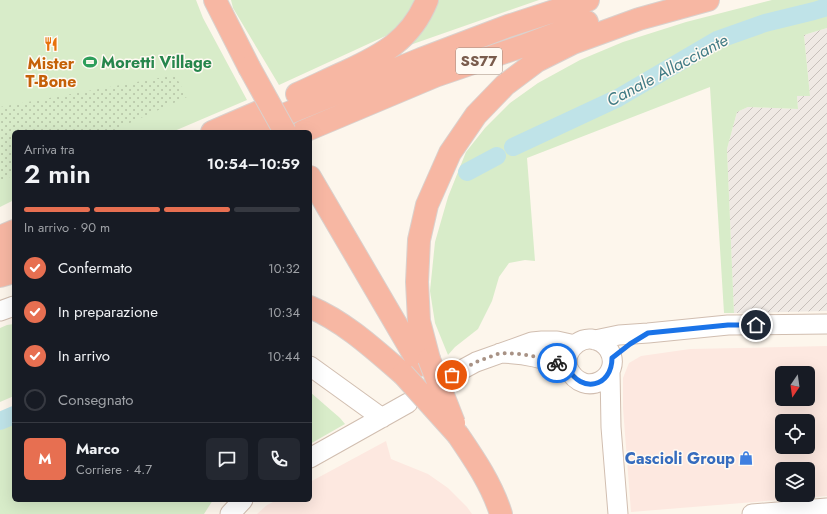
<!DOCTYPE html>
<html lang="it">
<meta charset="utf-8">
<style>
body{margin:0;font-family:Jost,sans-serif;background:#242831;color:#f1f3f6;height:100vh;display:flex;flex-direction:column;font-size:15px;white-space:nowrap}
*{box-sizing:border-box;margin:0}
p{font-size:13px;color:#9ea1a6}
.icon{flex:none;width:22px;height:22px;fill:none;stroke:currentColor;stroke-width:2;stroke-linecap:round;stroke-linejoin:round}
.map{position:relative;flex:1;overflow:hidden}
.panel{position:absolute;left:12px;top:130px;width:300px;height:372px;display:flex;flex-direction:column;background:#171b24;border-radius:6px;box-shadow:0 4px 16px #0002}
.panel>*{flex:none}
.needle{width:26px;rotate:193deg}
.buttons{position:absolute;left:775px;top:366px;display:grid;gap:8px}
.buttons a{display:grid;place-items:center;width:40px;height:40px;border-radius:6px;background:#171b24;box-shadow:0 4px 16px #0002;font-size:20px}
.pin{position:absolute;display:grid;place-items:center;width:34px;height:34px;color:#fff;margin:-17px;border:2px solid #fff;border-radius:50%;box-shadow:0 1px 4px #0007}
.courier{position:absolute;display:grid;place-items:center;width:40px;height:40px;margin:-20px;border:3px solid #1a73e8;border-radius:50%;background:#fff;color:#222;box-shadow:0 1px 5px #0007}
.headline em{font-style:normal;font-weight:600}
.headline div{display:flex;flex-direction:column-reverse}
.headline{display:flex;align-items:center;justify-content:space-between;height:68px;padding:0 12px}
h1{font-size:26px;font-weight:600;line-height:30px}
.bar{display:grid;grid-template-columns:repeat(4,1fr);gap:6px 4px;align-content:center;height:48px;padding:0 12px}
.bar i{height:5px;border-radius:3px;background:#363941}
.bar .on{background:#e76f51}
.bar p{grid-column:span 4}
.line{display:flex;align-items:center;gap:10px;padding:0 12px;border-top:1px solid #363941}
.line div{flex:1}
.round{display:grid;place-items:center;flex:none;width:42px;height:42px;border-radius:6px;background:#242831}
ol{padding:0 12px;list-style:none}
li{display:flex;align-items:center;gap:12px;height:44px}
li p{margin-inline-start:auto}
li .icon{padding:4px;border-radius:50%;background:#e76f51;color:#fff;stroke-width:4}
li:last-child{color:#9ea1a6}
li i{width:22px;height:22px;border:2px solid #363941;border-radius:50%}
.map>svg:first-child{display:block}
.commercial{fill:#fde8e0;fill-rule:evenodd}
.industrial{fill:url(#industrial-furrows)}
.green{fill:#d8ecc9}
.park{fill:url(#park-dots)}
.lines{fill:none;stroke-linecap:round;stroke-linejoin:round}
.canal{stroke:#bfe3e8;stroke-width:18}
.minor-casing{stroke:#d1beb0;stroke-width:21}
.highway-casing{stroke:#dad1cd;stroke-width:24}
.minor{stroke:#fff;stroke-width:19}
.highway{stroke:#f7b7a3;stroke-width:22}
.highway-bridge-casing{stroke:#dad1cd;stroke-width:24;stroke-linecap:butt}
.highway-bridge{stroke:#f7b7a3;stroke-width:22}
.done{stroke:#a89285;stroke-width:4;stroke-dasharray:0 7.2}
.route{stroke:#1a73e8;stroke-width:5}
.labels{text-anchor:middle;stroke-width:3;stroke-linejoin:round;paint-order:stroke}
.shield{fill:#fffaf3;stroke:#a28b7f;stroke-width:1}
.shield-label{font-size:15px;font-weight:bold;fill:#7a5c4d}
.leisure-label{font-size:16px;font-weight:bold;fill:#27864d;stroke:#fffaf3;text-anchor:start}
.food-label{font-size:16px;font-weight:bold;fill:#c56008;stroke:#fffaf3}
.shop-label{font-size:16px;font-weight:bold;fill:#366cbe;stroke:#fffaf3;text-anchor:end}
.water-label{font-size:17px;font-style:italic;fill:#437c86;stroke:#fffaf3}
</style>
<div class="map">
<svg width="827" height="514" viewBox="0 0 827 514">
<defs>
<pattern id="industrial-furrows" width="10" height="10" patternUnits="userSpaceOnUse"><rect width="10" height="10" fill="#efe9e4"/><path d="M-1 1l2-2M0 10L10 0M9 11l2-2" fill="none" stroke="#c7c0bb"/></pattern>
<pattern id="park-dots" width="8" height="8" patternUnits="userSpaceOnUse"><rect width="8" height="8" fill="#d8ecc9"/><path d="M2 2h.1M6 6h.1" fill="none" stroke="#b4c2a5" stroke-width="1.8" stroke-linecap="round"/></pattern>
</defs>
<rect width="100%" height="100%" fill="#fdf6ec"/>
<path class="commercial" d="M 827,346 L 827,496 L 631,512 L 623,408 L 623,378 L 629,363 L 641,356 L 690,349 ZM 782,373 L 808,373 L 808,399 L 782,399 ZM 782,421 L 808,421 L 808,447 L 782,447 ZM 782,469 L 808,469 L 808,495 L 782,495 Z
M 386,441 L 391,459 L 428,474 L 448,488 L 467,507 L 472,514 L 257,514 L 267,505 L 277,500 L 310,500 L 310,482 Z"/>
<path class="industrial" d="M 827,28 L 827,311 L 734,313 L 727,149 L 737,112 L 748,107 L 798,109 L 797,96 L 810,96 L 804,35 Z"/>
<path class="green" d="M 0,0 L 196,0 L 203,18 L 247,100 L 172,132 L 14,132 L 14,200 L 0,207 Z
M 231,0 L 420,0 L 403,28 L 279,85 L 233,8 Z
M 438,0 L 539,0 L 410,45 Z
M 772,0 L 827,0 L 827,28 L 804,35 L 810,96 L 797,96 L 798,109 L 748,107 L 737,112 L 727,149 L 734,313 L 724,313 L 710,87 L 527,158 L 535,261 L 525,260 L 509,263 L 499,277 L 492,301 L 478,329 L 455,347 L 448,355 L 435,323 L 430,291 L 435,242 L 448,197 L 466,152 L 485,128 L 510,103 L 538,83 L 580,60 L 623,42 L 686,22 Z
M 14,324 L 14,396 L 0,402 L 0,328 L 7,325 Z
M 310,392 L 340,418 L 345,424 L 310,444 Z
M 14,424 L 14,500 L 213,500 L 204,514 L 0,514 L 0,430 Z"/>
<path class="park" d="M 175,75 L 187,97 L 110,132 L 14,132 L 14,175 L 0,182 L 0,107 Z"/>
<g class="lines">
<path class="canal" d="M 513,147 L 618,98 L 717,40 L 765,23 L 814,11 L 827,7
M 467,172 L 497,156
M 0,421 L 14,415"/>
<defs>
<path id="minor" d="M 0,311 L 14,306
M 595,340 L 619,335 L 648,333 L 728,325 L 827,324
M 500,353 C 527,354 543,358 568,368 C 584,401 624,376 609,350 C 605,343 599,340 591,339 C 581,338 571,346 568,355 C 567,359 567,364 568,368
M 310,366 L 382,418
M 610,371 L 611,427 L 618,514
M 452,375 L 476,362 L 532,342 L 542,341 L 557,341 L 575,345
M 310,458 L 408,403
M 230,514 L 243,500
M 752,514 L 827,508"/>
<path id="highway" d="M 215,0 L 249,67
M 297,94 C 313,87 329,79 345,72 C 382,55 411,40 427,0
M 212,132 L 261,111
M 245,132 L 286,114 L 421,59 L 508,26 L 588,0
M 302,132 L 435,76 L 523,46 L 587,22
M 310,177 L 420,365
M 0,237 L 14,231
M 0,260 L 14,254
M 0,276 L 14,272
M 310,307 C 345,322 374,349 403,374
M 429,359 L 419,321 L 417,282 L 419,240 L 427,205 L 450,153 L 476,115 L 505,85 L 537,61 L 573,43 L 639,19 L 708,0
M 458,435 C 475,460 492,485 501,514"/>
</defs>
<use href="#minor" class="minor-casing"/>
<use href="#highway" class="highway-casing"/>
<use href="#minor" class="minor"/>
<use href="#highway" class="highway"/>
<defs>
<path id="highway-bridge" d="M 249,67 L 285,132
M 429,359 L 454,423
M 403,374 L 458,435"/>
</defs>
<use href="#highway-bridge" class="highway-bridge-casing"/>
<use href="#highway-bridge" class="highway-bridge"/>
</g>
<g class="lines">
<path class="done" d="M 452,375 L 476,362 L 500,353 L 520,354 L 537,357 L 557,363"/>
<path class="route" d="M 557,363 L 568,368 C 581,394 612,387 612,358 L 630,344 L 648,333 L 728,325 L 756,325"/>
</g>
<defs>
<symbol id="restaurant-bare" viewBox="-9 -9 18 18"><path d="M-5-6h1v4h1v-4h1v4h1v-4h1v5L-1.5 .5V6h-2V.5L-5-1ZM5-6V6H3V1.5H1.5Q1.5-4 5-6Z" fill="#e8710a" stroke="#fffaf3" stroke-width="2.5" paint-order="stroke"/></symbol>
<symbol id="stadium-bare" viewBox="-9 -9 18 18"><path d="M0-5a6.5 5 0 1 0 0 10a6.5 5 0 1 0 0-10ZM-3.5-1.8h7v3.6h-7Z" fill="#2e9e5b" stroke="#fffaf3" stroke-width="2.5" paint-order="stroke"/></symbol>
<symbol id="shop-bare" viewBox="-9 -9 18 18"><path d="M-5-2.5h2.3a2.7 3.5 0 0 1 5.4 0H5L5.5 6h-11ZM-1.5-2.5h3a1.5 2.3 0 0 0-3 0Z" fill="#3f7fe0" stroke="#fffaf3" stroke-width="2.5" paint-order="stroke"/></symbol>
</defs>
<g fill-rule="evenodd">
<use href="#restaurant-bare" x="41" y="34" width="20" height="20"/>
<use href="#stadium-bare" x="80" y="52" width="20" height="20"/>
<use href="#shop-bare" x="736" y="448" width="20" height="20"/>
</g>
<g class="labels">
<rect class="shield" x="456" y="48" width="46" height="26" rx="3"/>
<g class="shield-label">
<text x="479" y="66">SS77</text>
</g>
<g class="leisure-label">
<text x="101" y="68">Moretti Village</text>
</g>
<g class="food-label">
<text x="51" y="69">Mister<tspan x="51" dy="18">T-Bone</tspan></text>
</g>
<g class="shop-label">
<text x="735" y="464">Cascioli Group</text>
</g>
<g class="water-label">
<text transform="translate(667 70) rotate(-28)" y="6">Canale Allacciante</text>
</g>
</g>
</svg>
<div class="buttons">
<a><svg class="needle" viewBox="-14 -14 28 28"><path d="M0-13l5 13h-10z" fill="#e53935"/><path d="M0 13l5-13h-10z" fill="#9ea1a6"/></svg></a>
<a><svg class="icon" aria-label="locate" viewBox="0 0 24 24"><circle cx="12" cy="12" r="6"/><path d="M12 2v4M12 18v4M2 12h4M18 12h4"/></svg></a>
<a><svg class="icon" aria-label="layers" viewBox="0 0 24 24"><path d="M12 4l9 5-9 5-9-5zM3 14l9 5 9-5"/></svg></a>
</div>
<div class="pin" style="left:452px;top:375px;background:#ea580c"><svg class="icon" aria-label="bag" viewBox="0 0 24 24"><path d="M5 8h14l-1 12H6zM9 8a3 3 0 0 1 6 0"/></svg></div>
<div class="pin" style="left:756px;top:325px;background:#1f2937"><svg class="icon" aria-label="home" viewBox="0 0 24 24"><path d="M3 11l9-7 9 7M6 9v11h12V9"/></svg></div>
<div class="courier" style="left:557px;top:363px"><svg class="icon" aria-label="bike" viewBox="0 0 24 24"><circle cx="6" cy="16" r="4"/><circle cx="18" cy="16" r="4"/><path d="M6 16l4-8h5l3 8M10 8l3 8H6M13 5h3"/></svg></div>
<section class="panel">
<div class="headline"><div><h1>2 min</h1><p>Arriva tra</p></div><em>10:54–10:59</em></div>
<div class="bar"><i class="on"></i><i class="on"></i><i class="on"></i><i></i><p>In arrivo · 90 m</p></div>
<ol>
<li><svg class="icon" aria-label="check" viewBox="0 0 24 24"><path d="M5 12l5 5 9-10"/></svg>Confermato<p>10:32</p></li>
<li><svg class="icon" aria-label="check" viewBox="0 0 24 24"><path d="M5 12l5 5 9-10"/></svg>In preparazione<p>10:34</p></li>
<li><svg class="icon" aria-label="check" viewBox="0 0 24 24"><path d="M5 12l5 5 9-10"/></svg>In arrivo<p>10:44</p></li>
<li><i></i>Consegnato</li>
</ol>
<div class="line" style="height:72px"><b class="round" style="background:#e76f51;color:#fff">M</b><div><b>Marco</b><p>Corriere · 4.7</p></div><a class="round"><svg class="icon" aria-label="chat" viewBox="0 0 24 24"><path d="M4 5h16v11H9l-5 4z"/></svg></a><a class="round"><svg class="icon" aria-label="phone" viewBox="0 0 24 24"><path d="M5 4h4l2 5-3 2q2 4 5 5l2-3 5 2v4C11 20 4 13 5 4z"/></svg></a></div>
</section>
</div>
